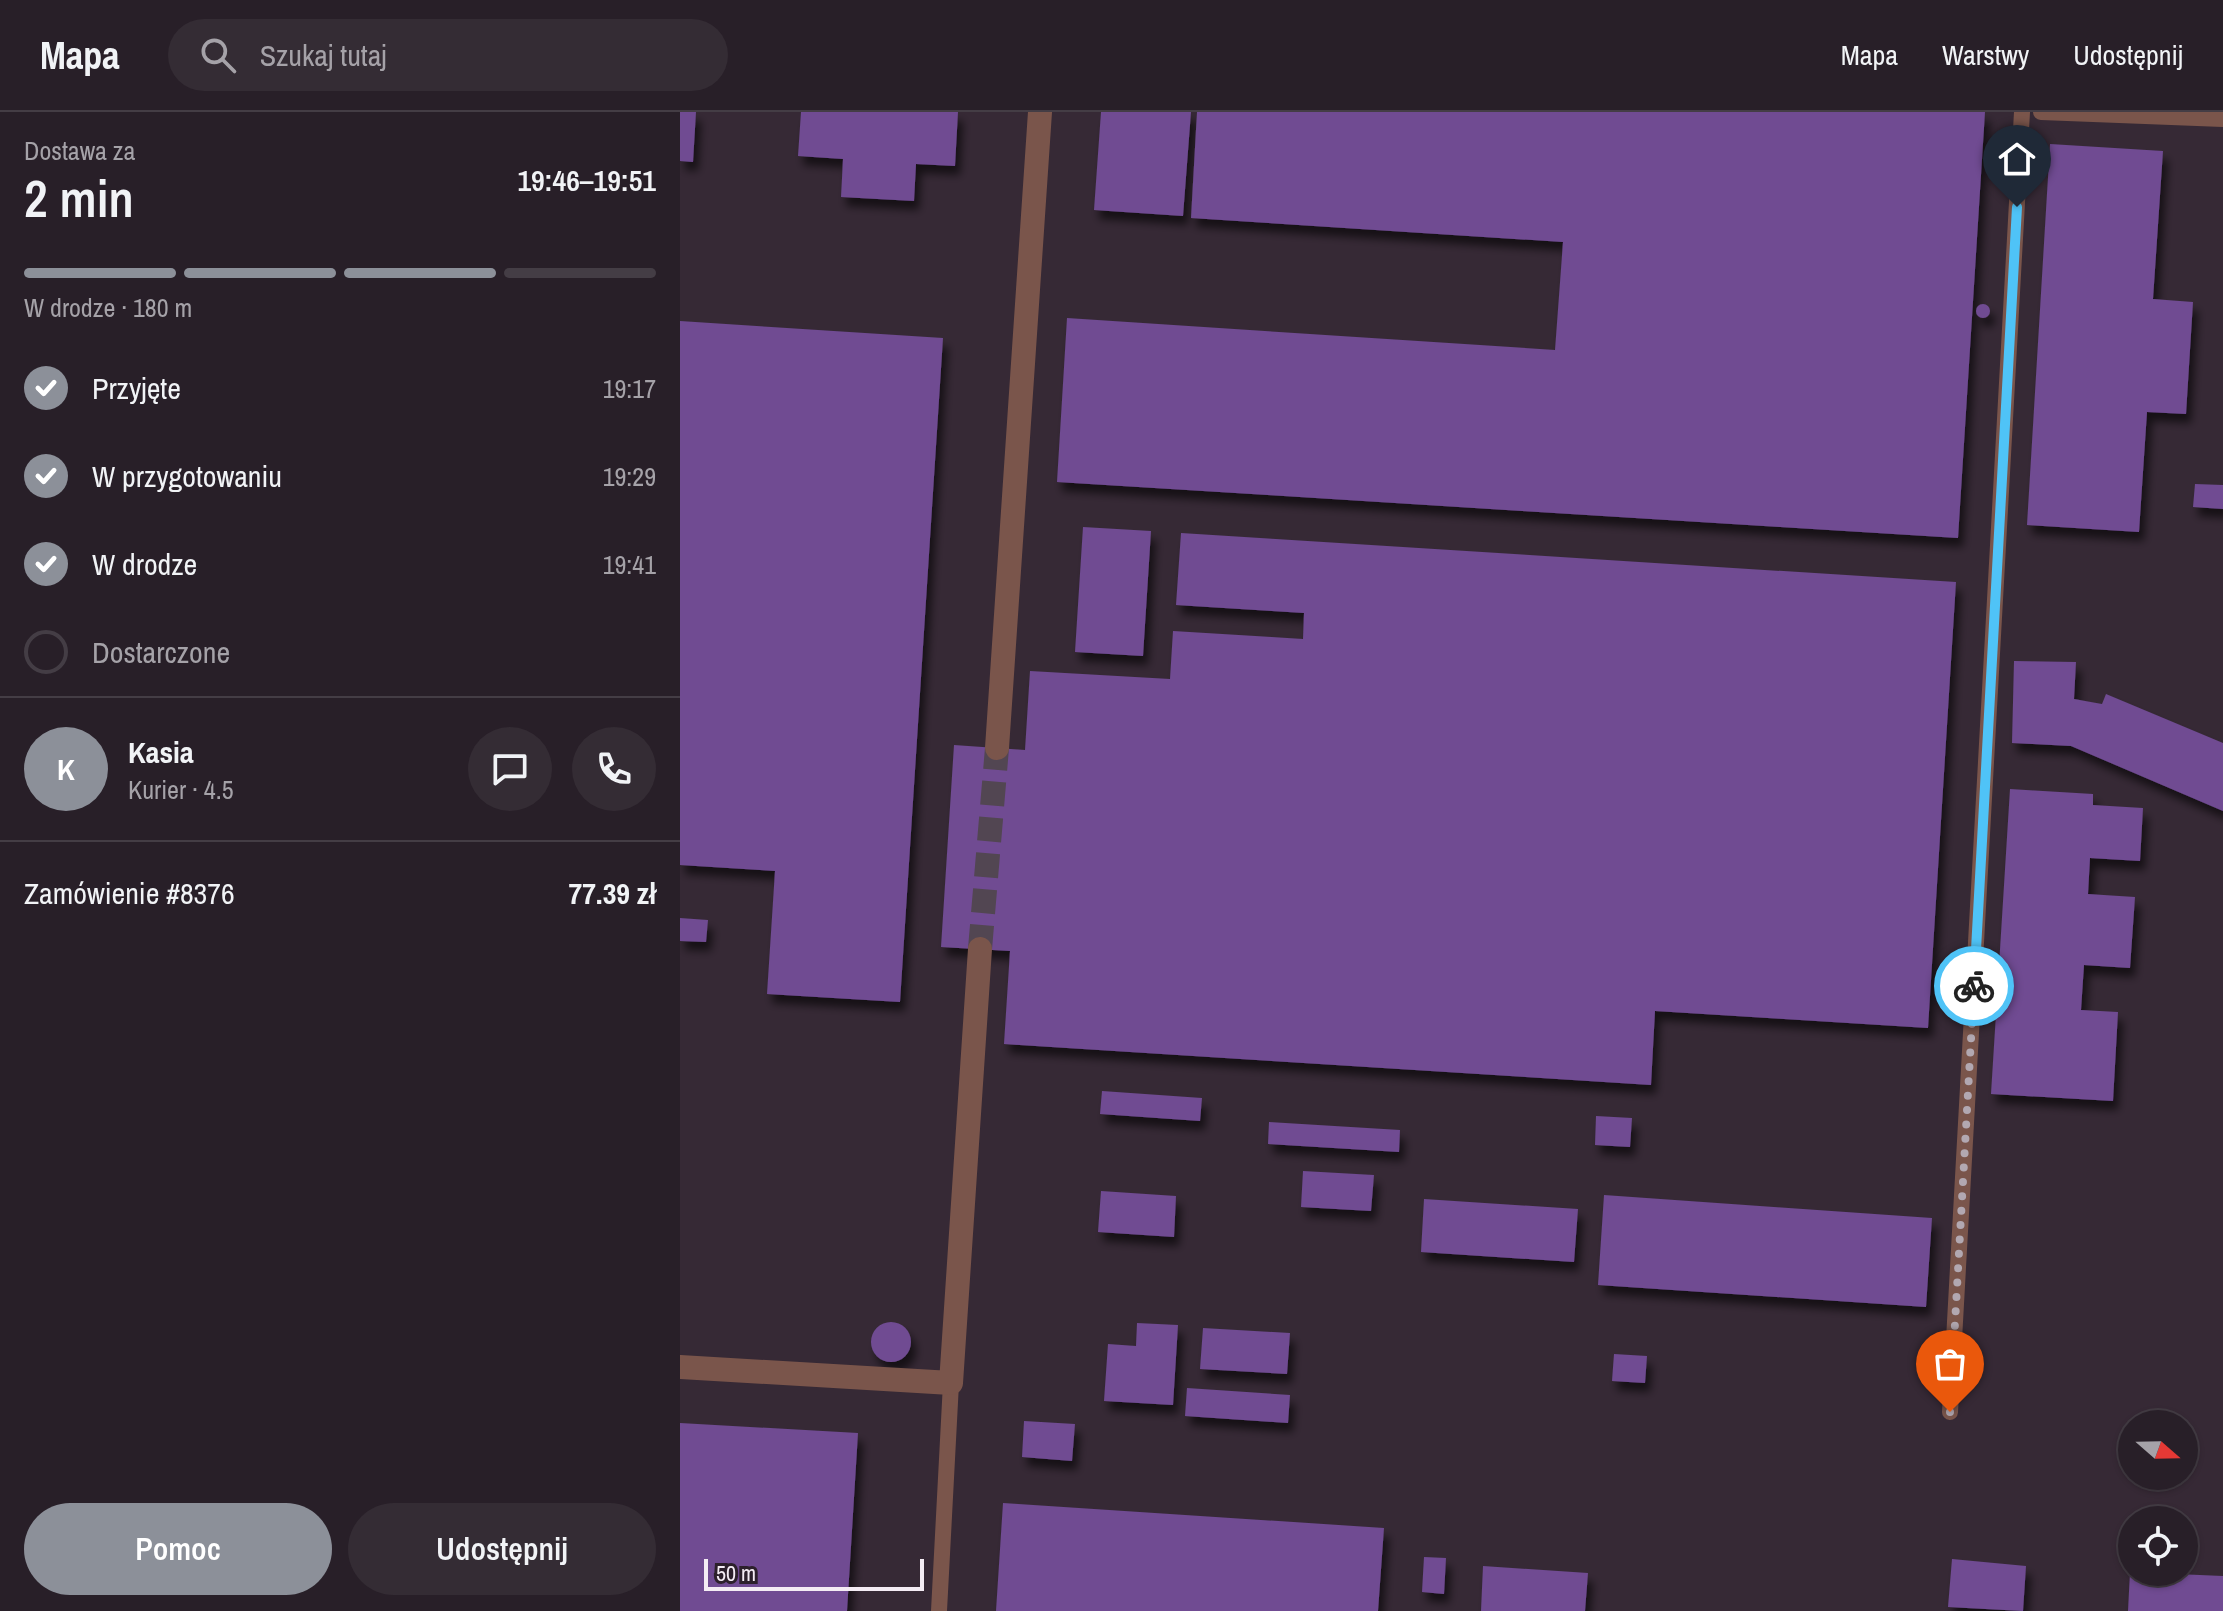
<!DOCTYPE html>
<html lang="pl">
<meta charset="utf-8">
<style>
body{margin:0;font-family:"Archivo Narrow",sans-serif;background:#342c34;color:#f1f3f6;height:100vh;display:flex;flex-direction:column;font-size:30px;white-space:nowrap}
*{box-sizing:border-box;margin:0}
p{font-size:26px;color:#a5a2a8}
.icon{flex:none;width:44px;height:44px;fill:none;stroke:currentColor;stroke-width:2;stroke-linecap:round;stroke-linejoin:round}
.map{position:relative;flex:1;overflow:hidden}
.side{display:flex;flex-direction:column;background:#281f28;width:680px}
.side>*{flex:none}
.needle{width:52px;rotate:110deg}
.tools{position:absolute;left:1438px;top:1298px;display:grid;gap:16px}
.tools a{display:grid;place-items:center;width:80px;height:80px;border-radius:50%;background:#281f28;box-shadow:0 2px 6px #0004,0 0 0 2px #443d45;font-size:40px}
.scale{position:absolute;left:24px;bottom:20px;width:220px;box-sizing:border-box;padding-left:8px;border:4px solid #f4ecf4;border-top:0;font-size:22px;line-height:28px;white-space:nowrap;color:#f4ecf4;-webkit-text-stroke:6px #2c202b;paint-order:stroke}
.pin{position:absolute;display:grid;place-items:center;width:68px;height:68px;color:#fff;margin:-82px -34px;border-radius:50% 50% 50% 0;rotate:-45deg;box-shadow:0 0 8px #0007}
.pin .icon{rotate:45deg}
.courier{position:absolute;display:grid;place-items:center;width:80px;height:80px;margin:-40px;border:6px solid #4fc3f7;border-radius:50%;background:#fff;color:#222;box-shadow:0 2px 10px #0007}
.overview em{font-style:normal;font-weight:600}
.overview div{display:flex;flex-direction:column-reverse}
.overview{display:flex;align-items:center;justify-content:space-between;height:136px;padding:0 24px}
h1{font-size:52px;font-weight:600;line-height:60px}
.bar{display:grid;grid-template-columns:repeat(4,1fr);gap:12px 8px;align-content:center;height:96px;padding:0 24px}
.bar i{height:10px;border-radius:6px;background:#443d45}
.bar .current{background:#8c9099}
.bar p{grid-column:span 4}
.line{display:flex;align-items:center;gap:20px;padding:0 24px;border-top:2px solid #443d45}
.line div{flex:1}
.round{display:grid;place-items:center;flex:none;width:84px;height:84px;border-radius:42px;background:#342c34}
ol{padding:0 24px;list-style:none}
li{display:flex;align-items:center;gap:24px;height:88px}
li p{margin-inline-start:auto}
li .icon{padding:8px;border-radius:50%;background:#8c9099;color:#fff;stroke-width:4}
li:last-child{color:#a5a2a8}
li i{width:44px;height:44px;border:4px solid #443d45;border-radius:50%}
.primary-button{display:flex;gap:16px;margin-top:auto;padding:16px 24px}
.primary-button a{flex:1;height:92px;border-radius:48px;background:#8c9099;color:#fff;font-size:32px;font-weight:600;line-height:92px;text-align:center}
.primary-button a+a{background:#342c34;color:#f1f3f6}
header{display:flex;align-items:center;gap:48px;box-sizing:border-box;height:112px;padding:0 40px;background:#281f28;border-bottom:2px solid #443d45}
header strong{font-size:38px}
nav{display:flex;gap:44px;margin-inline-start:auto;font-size:28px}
.search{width:560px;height:72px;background:#342c34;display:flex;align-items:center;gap:20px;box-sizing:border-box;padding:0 28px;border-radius:44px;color:#a5a2a8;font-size:30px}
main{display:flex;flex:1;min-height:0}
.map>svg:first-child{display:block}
.building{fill:#6f4b92;filter:url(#shadow)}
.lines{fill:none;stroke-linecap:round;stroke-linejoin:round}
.street-tunnel{stroke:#524652;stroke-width:24;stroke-dasharray:24 12;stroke-linecap:butt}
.lane{stroke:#7a554b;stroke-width:16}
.street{stroke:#7a554b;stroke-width:24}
.done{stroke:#b2a8b1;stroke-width:8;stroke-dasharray:0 14.4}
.route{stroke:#4fc3f7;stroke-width:10}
</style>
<header>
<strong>Mapa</strong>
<div class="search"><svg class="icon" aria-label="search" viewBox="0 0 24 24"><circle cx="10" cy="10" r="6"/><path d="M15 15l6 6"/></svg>Szukaj tutaj</div>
<nav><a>Mapa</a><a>Warstwy</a><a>Udostępnij</a></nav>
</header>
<main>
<section class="side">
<div class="overview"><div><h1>2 min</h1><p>Dostawa za</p></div><em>19:46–19:51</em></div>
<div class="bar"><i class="current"></i><i class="current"></i><i class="current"></i><i></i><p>W drodze · 180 m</p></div>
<ol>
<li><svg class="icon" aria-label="check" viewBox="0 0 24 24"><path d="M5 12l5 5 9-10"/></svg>Przyjęte<p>19:17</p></li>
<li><svg class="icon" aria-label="check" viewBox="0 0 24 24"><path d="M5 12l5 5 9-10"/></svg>W przygotowaniu<p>19:29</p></li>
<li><svg class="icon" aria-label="check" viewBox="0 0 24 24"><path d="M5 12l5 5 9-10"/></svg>W drodze<p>19:41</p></li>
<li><i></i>Dostarczone</li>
</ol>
<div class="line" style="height:144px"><b class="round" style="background:#8c9099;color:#fff">K</b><div><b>Kasia</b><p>Kurier · 4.5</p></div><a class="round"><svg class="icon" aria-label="chat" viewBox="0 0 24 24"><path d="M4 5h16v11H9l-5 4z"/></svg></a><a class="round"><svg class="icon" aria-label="phone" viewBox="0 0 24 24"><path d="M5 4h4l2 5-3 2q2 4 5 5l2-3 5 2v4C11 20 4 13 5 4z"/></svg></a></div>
<div class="line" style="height:104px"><div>Zamówienie #8376</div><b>77.39 zł</b></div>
<div class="primary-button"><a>Pomoc</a><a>Udostępnij</a></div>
</section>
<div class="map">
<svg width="1543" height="1499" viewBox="0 0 1543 1499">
<defs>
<filter id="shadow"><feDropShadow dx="5" dy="9" stdDeviation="4" flood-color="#0009"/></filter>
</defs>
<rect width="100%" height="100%" fill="#362935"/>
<path class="building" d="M 0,0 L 16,0 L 13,50 L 0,49 Z
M 121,0 L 278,0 L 275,54 L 236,52 L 234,89 L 161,85 L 163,47 L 118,44 Z
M 421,0 L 511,0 L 503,104 L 414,98 Z
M 517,0 L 1305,0 L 1278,426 L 377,370 L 387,206 L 875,238 L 883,130 L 511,106 Z
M 1370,32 L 1483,39 L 1473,187 L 1513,190 L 1506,302 L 1467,300 L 1459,420 L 1347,413 Z
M1296 199a7 7 0 1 1 14 0a7 7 0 1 1-14 0Z
M 0,209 L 263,226 L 220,890 L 87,882 L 95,759 L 0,753 Z
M 1515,372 L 1543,373 L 1543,397 L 1513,395 Z
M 403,415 L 471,419 L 463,544 L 395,540 Z
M 501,421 L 1276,470 L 1248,916 L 975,899 L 971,973 L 324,932 L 330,839 L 261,835 L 274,633 L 345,638 L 350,559 L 490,567 L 493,519 L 623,527 L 624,501 L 496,493 Z
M 1334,549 L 1396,550 L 1394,587 L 1422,592 L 1426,582 L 1543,631 L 1543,699 L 1391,634 L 1332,631 Z
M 1330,677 L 1413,682 L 1413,693 L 1463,696 L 1460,749 L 1410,746 L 1408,782 L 1455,785 L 1450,856 L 1404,853 L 1401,898 L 1438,900 L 1433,989 L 1311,982 Z
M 0,806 L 28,808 L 26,830 L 0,829 Z
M 422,979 L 522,986 L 520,1009 L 420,1002 Z
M 916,1004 L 952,1006 L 950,1035 L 915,1033 Z
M 589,1010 L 720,1018 L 719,1040 L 588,1032 Z
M 623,1059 L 694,1063 L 691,1099 L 621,1095 Z
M 421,1079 L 496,1084 L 494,1125 L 418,1120 Z
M 924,1083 L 1252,1106 L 1246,1195 L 918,1173 Z
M 744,1087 L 898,1097 L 894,1150 L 741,1140 Z
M191 1230a20 20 0 1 1 40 0a20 20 0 1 1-40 0Z
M 457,1211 L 498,1213 L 493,1293 L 424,1289 L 428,1232 L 456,1234 Z
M 523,1216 L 610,1221 L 607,1262 L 520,1257 Z
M 934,1242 L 967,1244 L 965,1271 L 932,1269 Z
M 507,1276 L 610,1283 L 608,1311 L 505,1304 Z
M 344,1309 L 395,1312 L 392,1349 L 342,1345 Z
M 0,1311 L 178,1321 L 167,1499 L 0,1499 Z
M 323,1391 L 704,1416 L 698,1499 L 316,1499 Z
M 744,1445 L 766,1446 L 764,1482 L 742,1480 Z
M 1272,1447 L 1346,1454 L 1343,1499 L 1268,1495 Z
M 803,1454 L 908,1461 L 905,1499 L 801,1499 Z
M 1450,1460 L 1543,1464 L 1543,1499 L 1448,1499 Z"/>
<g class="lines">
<path class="street-tunnel" d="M 300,837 L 317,636"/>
<path class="lane" d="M 1361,0 L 1543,7
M 1270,1300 L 1342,0
M 259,1499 L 271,1271"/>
<path class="street" d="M 317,636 L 360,0
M 0,1255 L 271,1271 L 300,837"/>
</g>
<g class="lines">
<path class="done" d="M 1270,1300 L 1294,874"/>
<path class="route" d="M 1294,874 L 1337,95"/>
</g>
</svg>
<div class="tools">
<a><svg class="needle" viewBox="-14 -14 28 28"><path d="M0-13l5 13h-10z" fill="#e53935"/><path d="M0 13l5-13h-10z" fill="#a5a2a8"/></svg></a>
<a><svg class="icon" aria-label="locate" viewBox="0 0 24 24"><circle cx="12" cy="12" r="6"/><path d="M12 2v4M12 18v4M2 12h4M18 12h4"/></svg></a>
</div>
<div class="scale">50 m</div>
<div class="pin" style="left:1270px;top:1300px;background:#ea580c"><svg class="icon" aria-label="bag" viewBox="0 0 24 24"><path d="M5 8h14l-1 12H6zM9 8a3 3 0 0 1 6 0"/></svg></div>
<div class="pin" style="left:1337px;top:95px;background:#1f2937"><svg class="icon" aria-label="home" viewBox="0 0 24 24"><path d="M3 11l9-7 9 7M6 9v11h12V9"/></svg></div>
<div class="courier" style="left:1294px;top:874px"><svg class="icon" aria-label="bike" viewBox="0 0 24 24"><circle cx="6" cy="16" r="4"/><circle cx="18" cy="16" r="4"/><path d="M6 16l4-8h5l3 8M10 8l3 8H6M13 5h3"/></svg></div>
</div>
</main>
